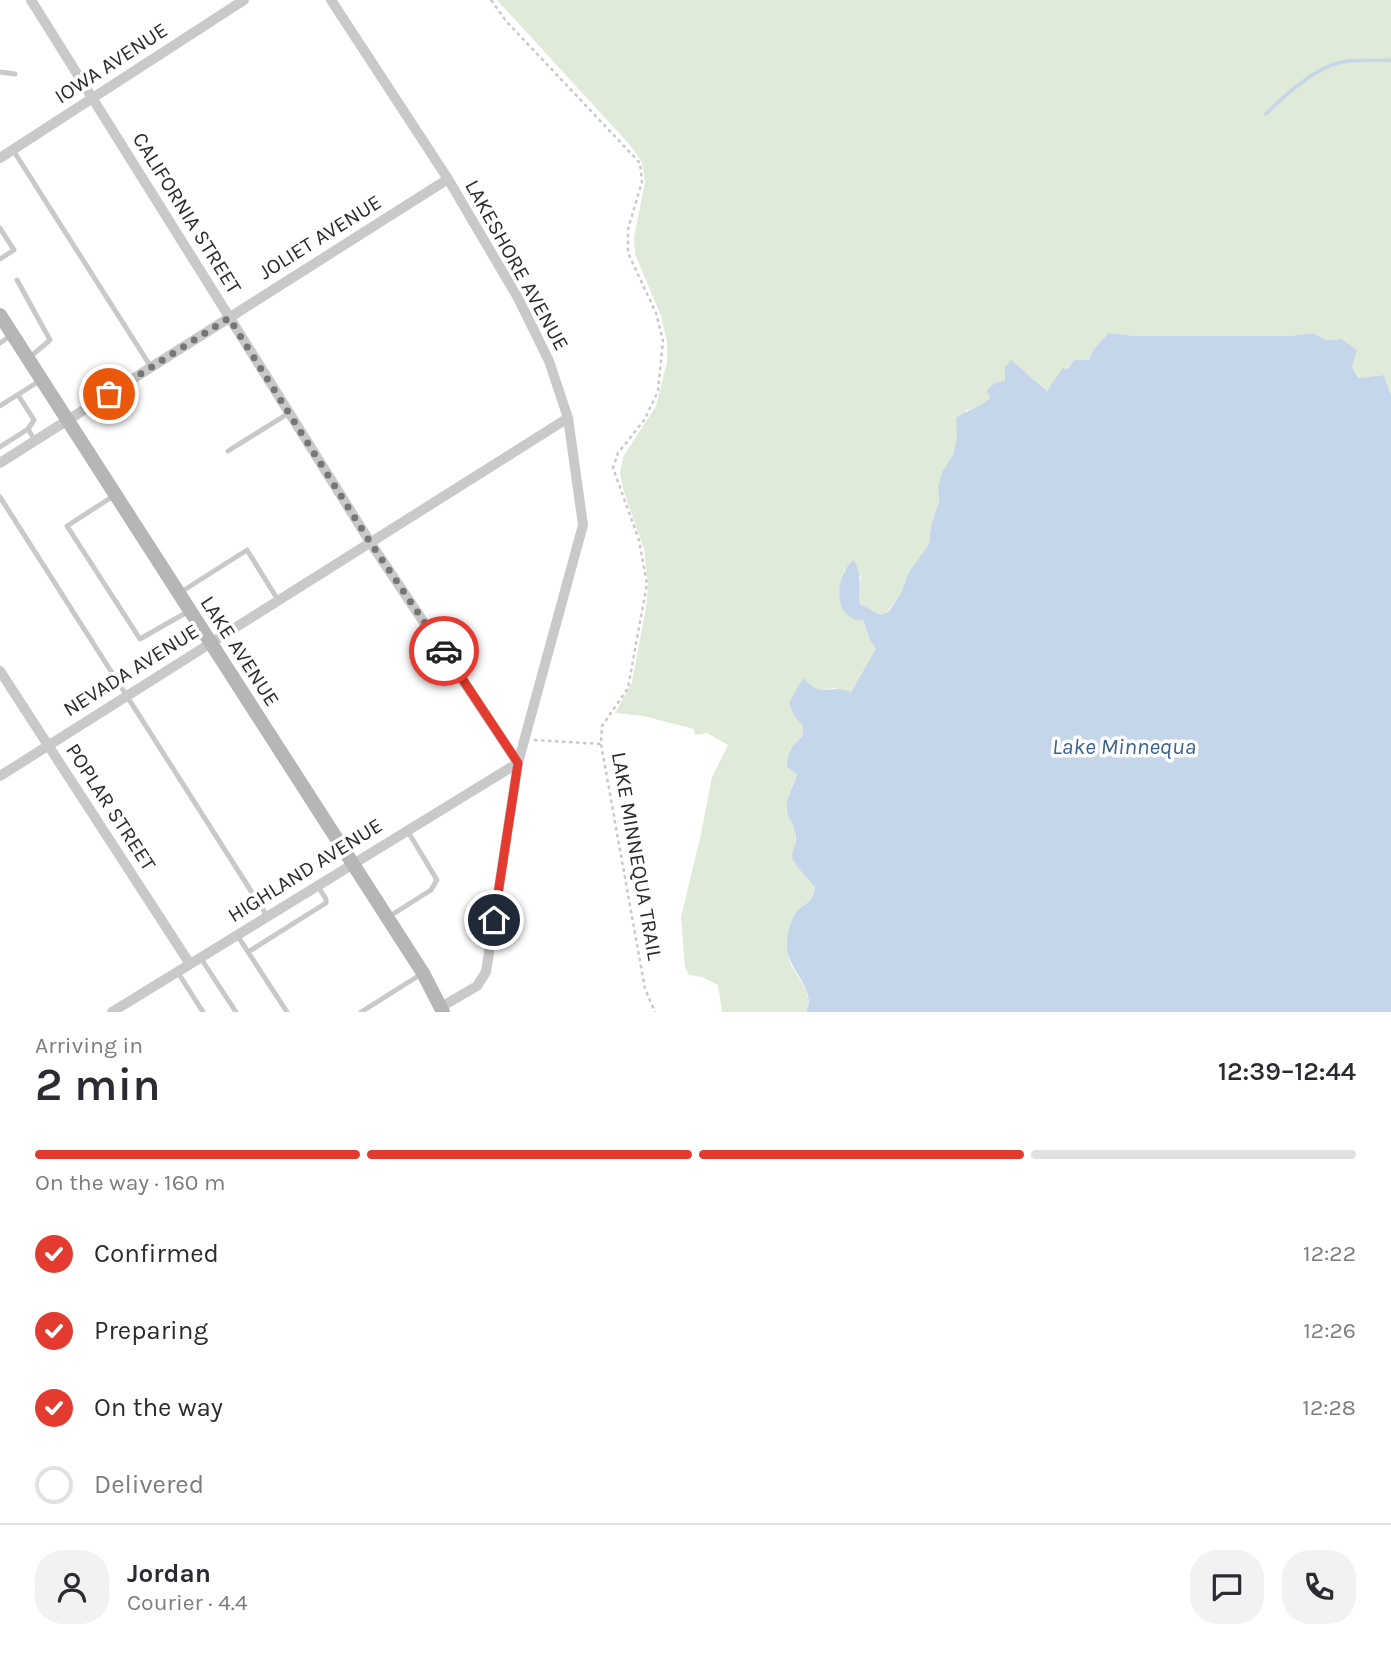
<!DOCTYPE html>
<meta charset="utf-8">
<style>
body{margin:0;font-family:Karla,sans-serif;background:#f2f2f3;color:#2b2b33;height:100vh;display:flex;flex-direction:column;font-size:26px;white-space:nowrap}
*{box-sizing:border-box;margin:0}
p{font-size:23px;color:#7c7c81}
.icon{flex:none;width:38px;height:38px;fill:none;stroke:currentColor;stroke-width:2;stroke-linecap:round;stroke-linejoin:round}
.map{position:relative;height:1012px;overflow:hidden}
.panel{display:flex;flex-direction:column;background:#fff;flex:1}
.panel>*{flex:none}
.pin{position:absolute;display:grid;place-items:center;width:60px;height:60px;color:#fff;margin:-30px;border:4px solid #fff;border-radius:50%;box-shadow:0 2px 7px #0007}
.courier{position:absolute;display:grid;place-items:center;width:70px;height:70px;margin:-35px;border:5px solid #e33b2f;border-radius:50%;background:#fff;color:#222;box-shadow:0 2px 9px #0007}
.overview em{font-style:normal;font-weight:600}
.overview div{display:flex;flex-direction:column-reverse}
.overview{display:flex;align-items:center;justify-content:space-between;height:119px;padding:0 35px}
h1{font-size:46px;font-weight:600;line-height:52px}
.bar{display:grid;grid-template-columns:repeat(4,1fr);gap:10px 7px;align-content:center;height:84px;padding:0 35px}
.bar i{height:9px;border-radius:5px;background:#e1e1e2}
.bar .on{background:#e33b2f}
.bar p{grid-column:span 4}
.line{display:flex;align-items:center;gap:18px;padding:0 35px;border-top:2px solid #e1e1e2}
.line div{flex:1}
.round{display:grid;place-items:center;flex:none;width:74px;height:74px;border-radius:28px;background:#f2f2f3}
ol{padding:0 35px;list-style:none}
li{display:flex;align-items:center;gap:21px;height:77px}
li p{margin-inline-start:auto}
li .icon{padding:7px;border-radius:50%;background:#e33b2f;color:#fff;stroke-width:4}
li:last-child{color:#7c7c81}
li i{width:38px;height:38px;border:4px solid #e1e1e2;border-radius:50%}
.map>svg:first-child{display:block}
.green{fill:#e0ead9}
.water{fill:#c5d6ea}
.lines{fill:none;stroke-linecap:round;stroke-linejoin:round}
.stream{stroke:#c5d6ea;stroke-width:3.5}
.path{stroke:#c9c9c9;stroke-width:2.5;stroke-dasharray:3.5 3.5;stroke-linecap:butt}
.service{stroke:#c9c9c9;stroke-width:5}
.minor{stroke:#c9c9c9;stroke-width:10}
.secondary{stroke:#b6b6b6;stroke-width:14}
.done{stroke:#767676;stroke-width:7;stroke-dasharray:0 12.6}
.route{stroke:#e33b2f;stroke-width:9}
.labels{text-anchor:middle;stroke-width:7;stroke-linejoin:round;paint-order:stroke}
.street-label{font-size:21px;fill:#2c2c2c;stroke:#fff}
.water-label{font-size:23px;font-style:italic;fill:#3c628d;stroke:#fff}
</style>
<div class="map">
<svg width="1391" height="1012" viewBox="0 0 1391 1012">
<rect width="100%" height="100%" fill="#fff"/>
<path class="green" d="M 497,0 L 1391,0 L 1391,395 L 1384,375 L 1360,378 L 1352,367 L 1341,339 L 1328,340 L 1313,333 L 1290,336 L 1135,336 L 1110,333 L 1093,350 L 1089,360 L 1074,360 L 1047,391 L 1029,375 L 1005,381 L 982,407 L 966,410 L 953,455 L 942,472 L 938,487 L 939,502 L 931,525 L 929,544 L 910,572 L 901,593 L 888,611 L 881,615 L 860,604 L 858,593 L 861,577 L 844,569 C 840,592 835,615 863,620 L 870,640 L 876,648 L 873,655 L 851,692 L 833,688 L 819,691 L 813,689 L 795,717 L 803,726 L 797,774 L 789,793 L 786,810 L 796,830 L 794,863 L 804,871 L 815,886 C 812,905 806,901 796,912 C 788,923 786,942 788,956 C 792,974 816,992 806,1012 L 722,1012 L 718,985 L 702,977 L 689,975 L 685,967 L 681,917 L 701,834 L 712,777 L 728,745 L 707,733 L 695,735 L 694,729 L 643,716 L 615,713 L 632,682 L 646,607 L 648,586 L 644,549 L 624,492 L 620,474 L 623,457 L 656,406 L 667,362 L 667,342 L 661,316 L 635,254 L 634,237 L 645,182 L 642,162 L 629,144 Z"/>
<path class="water" d="M 1109,333 L 1135,336 L 1290,336 L 1313,333 L 1327,340 L 1341,339 L 1357,350 L 1352,367 L 1359,378 L 1384,375 L 1391,395 L 1391,1012 L 806,1012 C 817,991 790,971 787,950 C 786,939 789,922 796,912 C 806,901 812,905 815,887 C 809,879 796,867 793,860 C 790,853 796,846 796,839 C 796,827 790,822 787,812 C 784,800 794,785 797,774 L 787,767 C 788,752 791,747 802,737 L 803,726 L 795,717 L 789,703 L 803,678 C 823,700 827,683 851,692 L 876,649 L 870,640 L 863,620 C 859,620 855,620 852,618 C 832,609 838,570 854,560 C 864,579 857,585 860,604 L 881,615 L 889,611 L 901,593 L 909,572 L 929,544 L 931,525 L 939,502 L 938,487 L 942,472 L 953,455 L 957,437 L 956,418 C 969,408 979,409 990,398 L 987,390 L 995,383 L 1005,381 L 1005,367 L 1011,360 L 1047,391 L 1063,368 L 1067,369 L 1074,360 L 1089,360 L 1093,350 Z"/>
<g class="lines">
<path class="stream" d="M 1266,114 C 1285,95 1314,68 1342,62 C 1357,59 1375,61 1391,60"/>
<path class="path" d="M 491,0 L 506,21 L 640,163 L 642,182 L 628,229 L 628,253 L 656,313 L 663,341 L 658,391 L 645,419 L 618,453 L 613,468 L 639,540 L 647,584 L 628,688 L 602,726 L 601,744 L 645,989 L 655,1012
M 534,740 L 601,744"/>
<path class="service" d="M 0,72 L 15,74
M 13,150 L 151,367
M 0,228 L 14,250 L 0,259
M 17,280 L 50,340 L 30,357
M 0,343 L 10,336
M 18,395 L 34,420 L 28,429 L 35,441
M 0,406 L 41,380
M 0,447 L 28,429
M 228,451 L 289,413
M 115,495 L 67,526 L 140,639 L 189,611
M 0,497 L 267,916
M 181,592 L 247,550 L 278,600
M 390,916 L 431,890 L 437,880 L 407,830
M 237,935 L 287,1012
M 248,952 L 326,903 L 326,899 L 317,885
M 200,957 L 236,1012
M 177,971 L 203,1012
M 361,1012 L 423,973"/>
<path class="minor" d="M 31,0 L 370,542 L 518,763 L 112,1012
M 331,0 L 448,179 L 518,298 L 549,361 L 568,418 L 583,525 L 518,763 L 486,972 L 477,986 L 441,1007
M 0,158 L 244,0
M 0,463 L 448,179
M 0,671 L 190,964
M 0,776 L 568,418"/>
<path class="secondary" d="M 0,315 L 423,973 L 443,1012"/>
</g>
<g class="lines">
<path class="done" d="M 109,394 L 229,318 L 370,542 L 444,651"/>
<path class="route" d="M 444,651 L 518,763 L 494,920"/>
</g>
<g class="labels">
<g class="street-label">
<text transform="translate(111 63) rotate(-33)" y="7">IOWA AVENUE</text>
<text transform="translate(187 213) rotate(58)" y="7">CALIFORNIA STREET</text>
<text transform="translate(320 237) rotate(-32)" y="7">JOLIET AVENUE</text>
<text transform="translate(517 265) rotate(61)" y="7">LAKESHORE AVENUE</text>
<text transform="translate(240 651) rotate(57)" y="7">LAKE AVENUE</text>
<text transform="translate(131 670) rotate(-32)" y="7">NEVADA AVENUE</text>
<text transform="translate(111 807) rotate(57)" y="7">POPLAR STREET</text>
<text transform="translate(637 856) rotate(80)" y="7">LAKE MINNEQUA TRAIL</text>
<text transform="translate(305 870) rotate(-32)" y="7">HIGHLAND AVENUE</text>
</g>
<g class="water-label">
<text x="1124" y="754">Lake Minnequa</text>
</g>
</g>
</svg>
<div class="pin" style="left:109px;top:394px;background:#ea580c"><svg class="icon" aria-label="bag" viewBox="0 0 24 24"><path d="M5 8h14l-1 12H6zM9 8a3 3 0 0 1 6 0"/></svg></div>
<div class="pin" style="left:494px;top:920px;background:#1f2937"><svg class="icon" aria-label="home" viewBox="0 0 24 24"><path d="M3 11l9-7 9 7M6 9v11h12V9"/></svg></div>
<div class="courier" style="left:444px;top:651px"><svg class="icon" aria-label="car" viewBox="0 0 24 24"><path d="M5 17H2v-5l4-1 3-4h7l3 4 3 1v5h-3M9 17h6M6 11h13"/><circle cx="7" cy="17" r="2"/><circle cx="17" cy="17" r="2"/></svg></div>
</div>
<section class="panel">
<div class="overview"><div><h1>2 min</h1><p>Arriving in</p></div><em>12:39–12:44</em></div>
<div class="bar"><i class="on"></i><i class="on"></i><i class="on"></i><i></i><p>On the way · 160 m</p></div>
<ol>
<li><svg class="icon" aria-label="check" viewBox="0 0 24 24"><path d="M5 12l5 5 9-10"/></svg>Confirmed<p>12:22</p></li>
<li><svg class="icon" aria-label="check" viewBox="0 0 24 24"><path d="M5 12l5 5 9-10"/></svg>Preparing<p>12:26</p></li>
<li><svg class="icon" aria-label="check" viewBox="0 0 24 24"><path d="M5 12l5 5 9-10"/></svg>On the way<p>12:28</p></li>
<li><i></i>Delivered</li>
</ol>
<div class="line" style="height:126px"><a class="round"><svg class="icon" aria-label="person" viewBox="0 0 24 24"><circle cx="12" cy="8" r="4"/><path d="M4 21q1-7 8-7t8 7"/></svg></a><div><b>Jordan</b><p>Courier · 4.4</p></div><a class="round"><svg class="icon" aria-label="chat" viewBox="0 0 24 24"><path d="M4 5h16v11H9l-5 4z"/></svg></a><a class="round"><svg class="icon" aria-label="phone" viewBox="0 0 24 24"><path d="M5 4h4l2 5-3 2q2 4 5 5l2-3 5 2v4C11 20 4 13 5 4z"/></svg></a></div>
</section>
